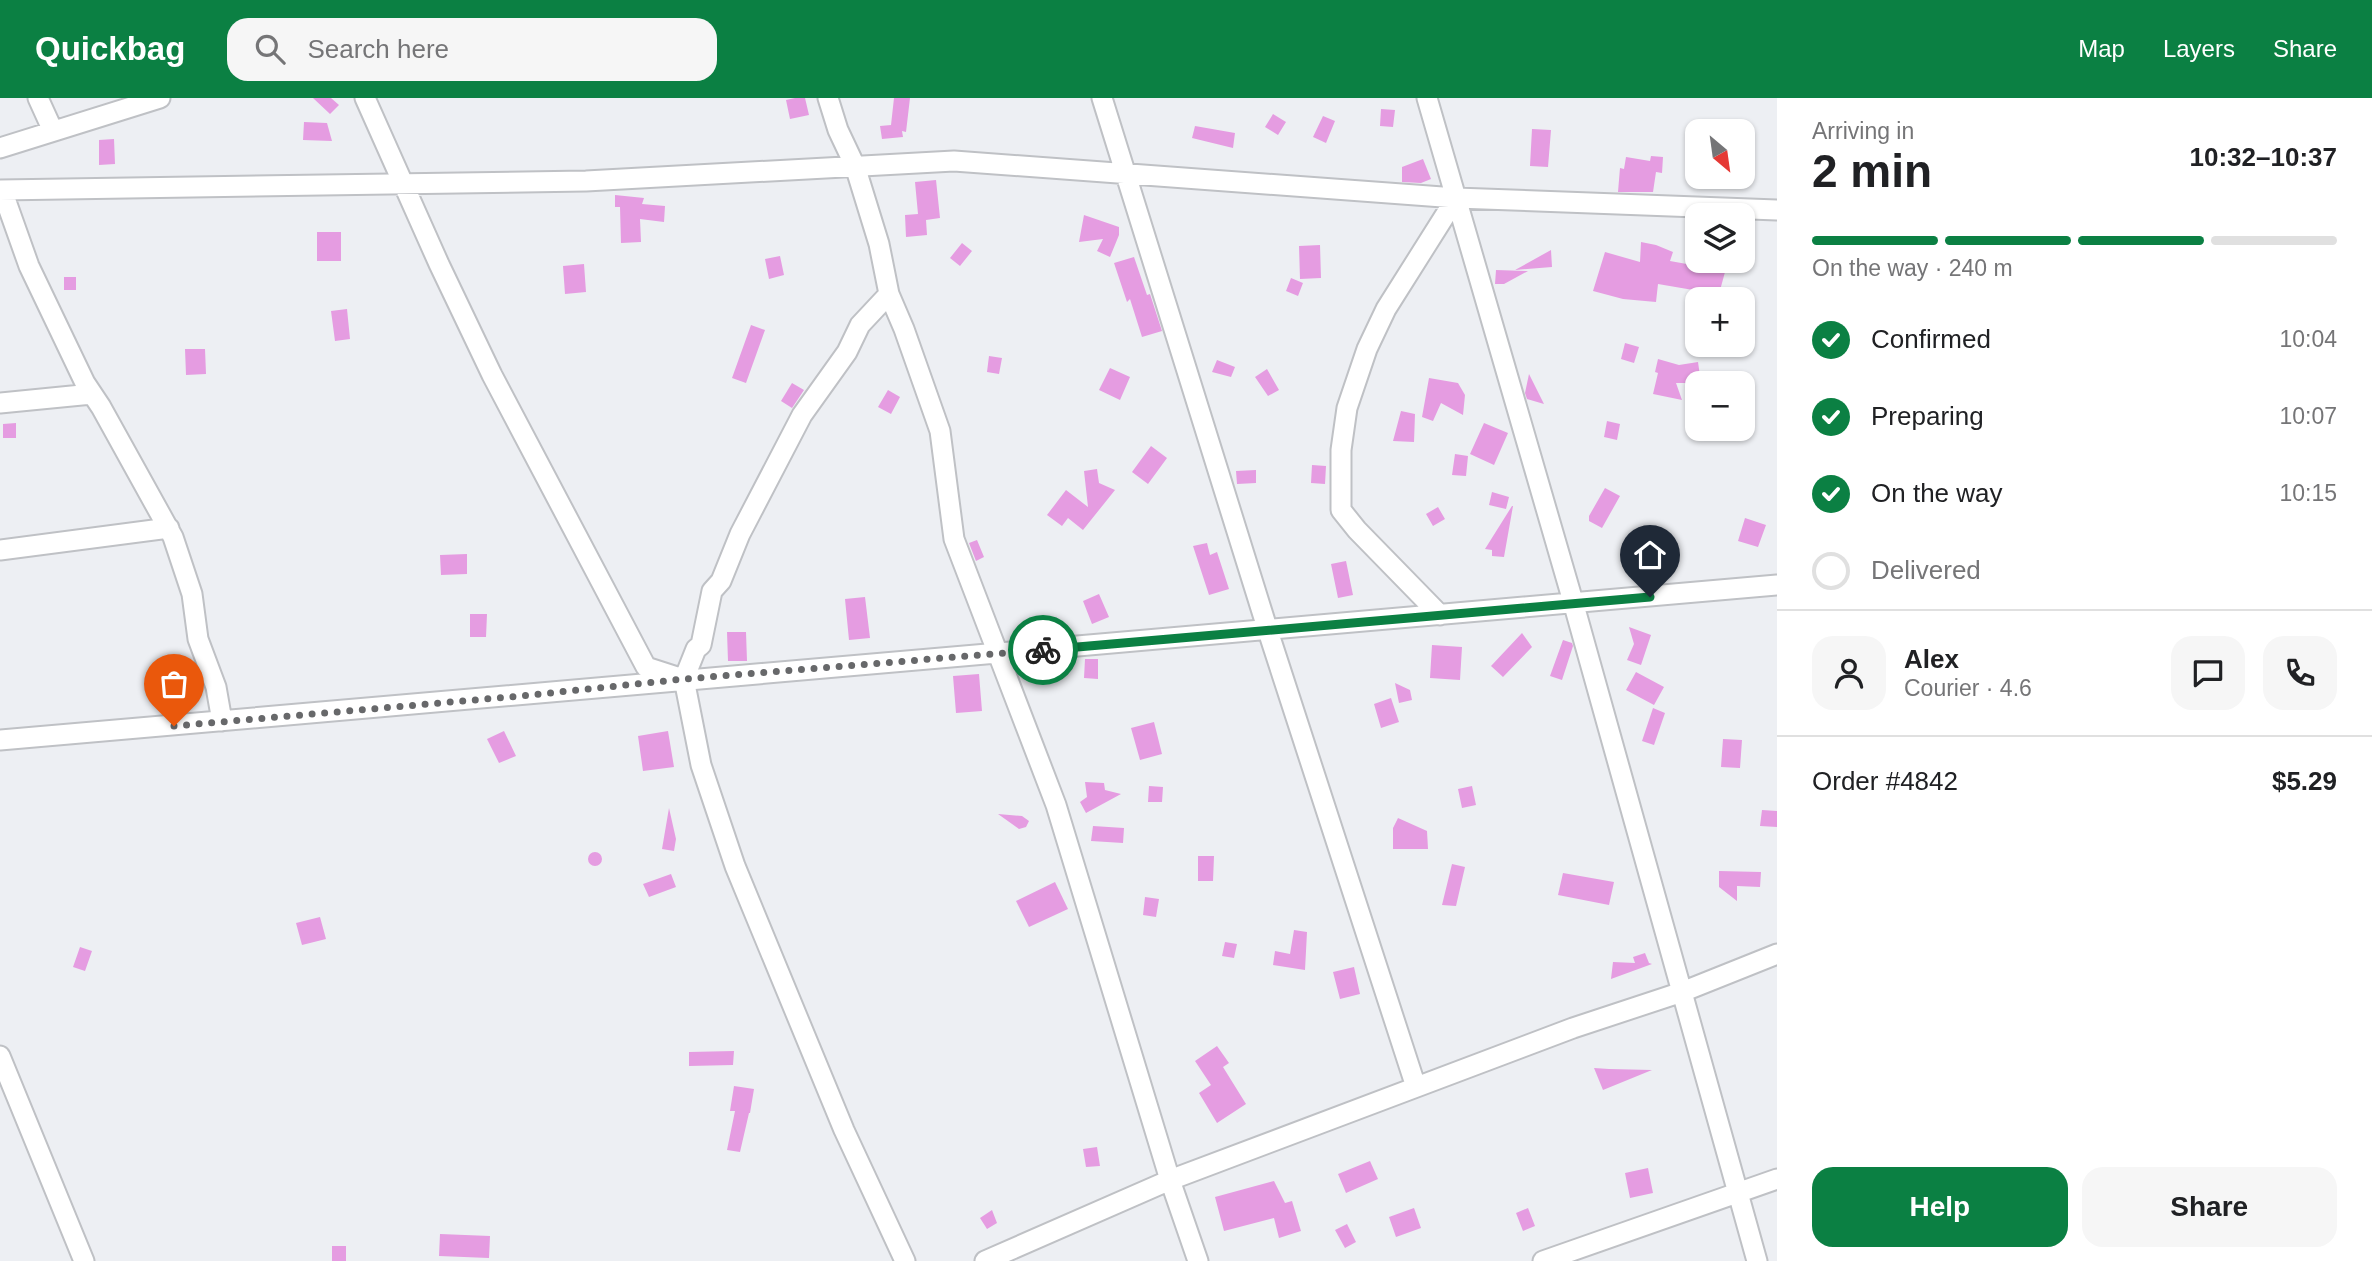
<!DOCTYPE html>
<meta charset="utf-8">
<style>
body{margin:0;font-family:Arial,sans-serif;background:#f6f6f6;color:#202124;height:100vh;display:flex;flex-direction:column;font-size:26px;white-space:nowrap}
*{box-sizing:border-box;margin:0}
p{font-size:23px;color:#757577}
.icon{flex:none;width:38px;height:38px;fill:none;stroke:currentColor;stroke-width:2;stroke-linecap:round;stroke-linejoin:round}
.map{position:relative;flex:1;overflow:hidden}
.drawer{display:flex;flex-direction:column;background:#fff;width:595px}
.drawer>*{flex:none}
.needle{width:46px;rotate:151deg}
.buttons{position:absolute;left:1685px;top:21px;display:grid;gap:14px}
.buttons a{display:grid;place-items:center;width:70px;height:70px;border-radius:14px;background:#fff;box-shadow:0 2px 5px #0004;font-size:35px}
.pin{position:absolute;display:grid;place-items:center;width:60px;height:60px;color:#fff;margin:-72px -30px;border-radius:50% 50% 50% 0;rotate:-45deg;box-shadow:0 0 7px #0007}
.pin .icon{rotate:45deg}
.courier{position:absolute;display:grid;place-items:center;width:70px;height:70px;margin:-35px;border:5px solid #0b8043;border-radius:50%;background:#fff;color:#222;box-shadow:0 2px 9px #0007}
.head em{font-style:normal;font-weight:600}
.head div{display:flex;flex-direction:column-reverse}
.head{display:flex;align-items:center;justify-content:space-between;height:119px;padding:0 35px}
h1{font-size:46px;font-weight:600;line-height:52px}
.bar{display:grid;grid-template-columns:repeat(4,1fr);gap:10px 7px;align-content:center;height:84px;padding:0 35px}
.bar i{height:9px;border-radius:5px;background:#e0e0e0}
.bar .current{background:#0b8043}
.bar p{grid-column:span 4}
.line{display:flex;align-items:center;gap:18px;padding:0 35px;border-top:2px solid #e0e0e0}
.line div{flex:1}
.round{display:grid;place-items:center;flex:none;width:74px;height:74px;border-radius:21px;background:#f6f6f6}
ol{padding:0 35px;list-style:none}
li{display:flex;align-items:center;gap:21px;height:77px}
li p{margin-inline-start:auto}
li .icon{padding:7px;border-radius:50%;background:#0b8043;color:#fff;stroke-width:4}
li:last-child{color:#757577}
li i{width:38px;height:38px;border:4px solid #e0e0e0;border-radius:50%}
.action{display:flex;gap:14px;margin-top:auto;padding:14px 35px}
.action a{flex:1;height:80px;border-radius:21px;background:#0b8043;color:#fff;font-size:28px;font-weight:600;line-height:80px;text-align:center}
.action a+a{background:#f6f6f6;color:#202124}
header{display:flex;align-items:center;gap:42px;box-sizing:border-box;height:98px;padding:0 35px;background:#0b8043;color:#fff}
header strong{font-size:33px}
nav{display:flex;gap:38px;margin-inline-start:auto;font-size:24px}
.search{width:490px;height:63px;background:#f6f6f6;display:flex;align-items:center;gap:18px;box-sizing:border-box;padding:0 24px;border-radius:21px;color:#757577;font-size:26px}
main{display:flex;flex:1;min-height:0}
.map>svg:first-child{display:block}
.building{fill:#e59ce1}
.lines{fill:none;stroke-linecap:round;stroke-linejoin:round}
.minor-casing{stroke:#bfc1c5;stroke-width:23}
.minor{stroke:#fff;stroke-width:19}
.done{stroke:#67686a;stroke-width:7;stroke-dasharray:0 12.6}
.route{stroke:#0b8043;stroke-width:9}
</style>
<header>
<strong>Quickbag</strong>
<div class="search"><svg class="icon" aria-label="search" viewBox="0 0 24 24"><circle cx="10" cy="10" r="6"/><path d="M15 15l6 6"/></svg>Search here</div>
<nav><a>Map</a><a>Layers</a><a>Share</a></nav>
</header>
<main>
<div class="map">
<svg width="1777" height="1163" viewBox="0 0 1777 1163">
<rect width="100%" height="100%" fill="#edeff3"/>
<path class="building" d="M 313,0 L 331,0 L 339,7 L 330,16 Z
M 795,0 L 805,0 L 809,17 L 790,21 L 786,2 Z
M 894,0 L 910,0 L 906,34 L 902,33 L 903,39 L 882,41 L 880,28 L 891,27 Z
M 1381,11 L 1395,12 L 1393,29 L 1380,28 Z
M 1273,16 L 1286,24 L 1278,37 L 1265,29 Z
M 1323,18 L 1335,23 L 1326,45 L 1313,39 Z
M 304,24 L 327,25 L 332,43 L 303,42 Z
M 1195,28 L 1235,35 L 1233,50 L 1192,40 Z
M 1532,31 L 1551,32 L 1548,69 L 1530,68 Z
M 114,41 L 115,66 L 99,67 L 99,42 Z
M 1651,58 L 1663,59 L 1662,75 L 1656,74 L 1653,94 L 1618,94 L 1620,70 L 1624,71 L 1626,59 L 1650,63 Z
M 1423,61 L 1431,81 L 1421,85 L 1402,84 L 1402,69 Z
M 936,82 L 940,120 L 926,122 L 927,137 L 906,139 L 905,117 L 918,116 L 915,84 Z
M 615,97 L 644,100 L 642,106 L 665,108 L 664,124 L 640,121 L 641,144 L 621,145 L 620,109 L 615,109 Z
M 1084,117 L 1119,129 L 1119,137 L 1110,159 L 1097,153 L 1103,141 L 1079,144 Z
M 317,134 L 341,134 L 341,163 L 317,163 Z
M 1641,144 L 1656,147 L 1673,154 L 1670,163 L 1709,170 L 1712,163 L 1728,163 L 1719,196 L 1699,189 L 1699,193 L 1658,186 L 1656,204 L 1623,201 L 1593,193 L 1605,154 L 1640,164 Z
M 962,145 L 972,153 L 960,168 L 950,160 Z
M 1320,147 L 1321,180 L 1300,181 L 1299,148 Z
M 1551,152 L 1552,169 L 1515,172 Z
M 780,158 L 784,177 L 769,181 L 765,161 Z
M 1134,159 L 1147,197 L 1150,196 L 1162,233 L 1142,239 L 1130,201 L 1127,204 L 1114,165 Z
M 584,166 L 586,194 L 565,196 L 563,168 Z
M 1496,172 L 1528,173 L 1504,186 L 1495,186 Z
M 64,179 L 76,179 L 76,192 L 64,192 Z
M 1291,180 L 1303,185 L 1298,198 L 1286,193 Z
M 347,211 L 350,241 L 335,243 L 331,213 Z
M 751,227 L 765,232 L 746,285 L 732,280 Z
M 1625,245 L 1639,249 L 1634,265 L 1621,261 Z
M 185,251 L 205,251 L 206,276 L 186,277 Z
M 989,258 L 1002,260 L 999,276 L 987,274 Z
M 1658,261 L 1679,267 L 1698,264 L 1701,285 L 1676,285 L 1682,302 L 1653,296 L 1658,275 L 1655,274 Z
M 1217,262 L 1235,269 L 1231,279 L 1212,274 Z
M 1110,270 L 1130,279 L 1120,302 L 1099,292 Z
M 1267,271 L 1279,292 L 1268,298 L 1255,279 Z
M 1529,276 L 1544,306 L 1527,301 L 1525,295 Z
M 1429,280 L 1458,285 L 1465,297 L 1463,317 L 1441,305 L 1433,323 L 1422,319 Z
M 792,285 L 804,292 L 792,310 L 781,303 Z
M 888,292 L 900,299 L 891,316 L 878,309 Z
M 1401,313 L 1415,316 L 1414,344 L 1393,343 Z
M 1607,323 L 1620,326 L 1617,342 L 1604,339 Z
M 16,325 L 16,340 L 3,340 L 3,326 Z
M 1484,325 L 1508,335 L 1494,367 L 1470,356 Z
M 1151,348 L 1167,360 L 1148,386 L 1132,374 Z
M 1455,356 L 1468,358 L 1466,378 L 1452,377 Z
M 1312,367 L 1326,368 L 1325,386 L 1311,385 Z
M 1097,371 L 1099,385 L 1115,392 L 1083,432 L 1068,420 L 1062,428 L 1047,417 L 1066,392 L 1088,409 L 1084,373 Z
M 1256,372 L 1256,385 L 1237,386 L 1236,373 Z
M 1605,390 L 1620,398 L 1602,430 L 1589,423 L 1589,418 Z
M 1492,394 L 1509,399 L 1506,411 L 1489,407 Z
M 1512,408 L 1513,408 L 1504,459 L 1492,458 L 1492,452 L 1485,451 Z
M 1438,409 L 1445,421 L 1433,428 L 1426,416 Z
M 1745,420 L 1766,427 L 1758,449 L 1738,443 Z
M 977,442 L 984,459 L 976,463 L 969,445 Z
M 1207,445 L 1210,457 L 1217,454 L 1229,491 L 1209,497 L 1193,448 Z
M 467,456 L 467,476 L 441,477 L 440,457 Z
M 1346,463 L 1353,497 L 1338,500 L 1331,466 Z
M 1099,496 L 1109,519 L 1092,526 L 1083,503 Z
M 865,499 L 870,540 L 849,542 L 845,501 Z
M 470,516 L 487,516 L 486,539 L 470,539 Z
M 1629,529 L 1651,537 L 1641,567 L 1627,562 L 1634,546 Z
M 727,534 L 746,534 L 747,563 L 728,563 Z
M 1522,535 L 1532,549 L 1503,579 L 1491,568 Z
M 1563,542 L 1572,545 L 1573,548 L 1562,582 L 1550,578 Z
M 1432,547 L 1462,549 L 1460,582 L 1430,580 Z
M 1085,561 L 1098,561 L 1098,581 L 1084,580 Z
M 1636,574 L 1664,589 L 1654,607 L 1626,592 Z
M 979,576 L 982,613 L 956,615 L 953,578 Z
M 1395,585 L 1410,592 L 1412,602 L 1399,605 Z
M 1391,600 L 1399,624 L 1381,630 L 1374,606 Z
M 1653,610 L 1665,615 L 1654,647 L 1642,643 Z
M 1154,624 L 1162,656 L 1140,662 L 1131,630 Z
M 504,633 L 516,658 L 499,665 L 487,641 Z
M 668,633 L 674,669 L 643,673 L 638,638 Z
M 1723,641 L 1742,642 L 1740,670 L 1721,669 Z
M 1085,684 L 1104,685 L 1105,692 L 1121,696 L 1086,715 L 1080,704 L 1087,699 Z
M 1149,688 L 1163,689 L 1162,704 L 1148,704 Z
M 1472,688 L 1476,707 L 1462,710 L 1458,691 Z
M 669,710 L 676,741 L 674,753 L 662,751 Z
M 1762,712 L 1777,713 L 1777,729 L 1760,728 Z
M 998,716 L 1022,718 L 1029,723 L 1026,729 L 1019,731 Z
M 1398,720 L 1427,733 L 1428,751 L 1393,751 L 1393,730 Z
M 1093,728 L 1124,730 L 1123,745 L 1091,743 Z
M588 761a7 7 0 1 1 14 0a7 7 0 1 1-14 0Z
M 1198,758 L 1214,758 L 1213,783 L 1198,783 Z
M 1452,766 L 1465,769 L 1456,808 L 1442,807 Z
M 1719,773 L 1761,774 L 1760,789 L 1737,788 L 1737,803 L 1719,789 Z
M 1563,775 L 1614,784 L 1609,807 L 1558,797 Z
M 671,776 L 676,789 L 649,799 L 643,786 Z
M 1055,784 L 1068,811 L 1029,829 L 1016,803 Z
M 1145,799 L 1159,801 L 1156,819 L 1143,817 Z
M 320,819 L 326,841 L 302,847 L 296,825 Z
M 1294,832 L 1307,834 L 1305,872 L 1273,867 L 1275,853 L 1290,856 Z
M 1225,844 L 1237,846 L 1234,860 L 1222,858 Z
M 80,849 L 92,853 L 85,873 L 73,869 Z
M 1645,855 L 1649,865 L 1652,866 L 1611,881 L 1613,864 L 1635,865 L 1633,859 Z
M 1354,869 L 1360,896 L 1340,901 L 1333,874 Z
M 1217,948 L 1229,965 L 1223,969 L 1246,1006 L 1217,1025 L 1199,995 L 1211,987 L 1195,963 Z
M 734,953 L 733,967 L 689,968 L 689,954 Z
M 1594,970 L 1609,971 L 1652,972 L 1603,992 Z
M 734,988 L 754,991 L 750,1015 L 749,1015 L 740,1054 L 727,1052 L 735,1013 L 730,1013 Z
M 1097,1049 L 1100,1068 L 1086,1069 L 1083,1051 Z
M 1370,1063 L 1378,1081 L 1346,1095 L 1338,1076 Z
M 1648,1070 L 1653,1095 L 1630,1100 L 1625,1075 Z
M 1274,1083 L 1285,1105 L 1292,1103 L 1301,1133 L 1279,1140 L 1274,1120 L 1224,1133 L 1215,1099 Z
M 1414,1110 L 1421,1130 L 1396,1139 L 1389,1119 Z
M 1528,1110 L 1535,1128 L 1523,1133 L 1516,1115 Z
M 992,1112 L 997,1125 L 987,1131 L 980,1120 Z
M 1347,1126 L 1356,1144 L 1345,1150 L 1335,1132 Z
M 440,1136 L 490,1138 L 489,1160 L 439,1158 Z
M 332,1148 L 346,1148 L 346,1163 L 332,1163 Z"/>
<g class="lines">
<defs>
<path id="minor" d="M 38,0 L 53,33
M 365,0 L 439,166 L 492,277 L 646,569 L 677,579
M 828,0 L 838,32 L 855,68 L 879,146 L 889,196 L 904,231 L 940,333 L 954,441 L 1056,707 L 1170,1082 L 1198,1163
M 1102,0 L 1268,533 L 1416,989
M 1427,0 L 1572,500 L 1757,1163
M 0,50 L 160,0
M 0,92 L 586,83 L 954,63 L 1456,100 L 1777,112
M 2,92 L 29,168 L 85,285 L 101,309 L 173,439 L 192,496 L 198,541 L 216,589 L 222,623
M 889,196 L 860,227 L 847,254 L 802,317 L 740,436 L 721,483 L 712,493 L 701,547 L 696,551 L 684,581 L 701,667 L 735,768 L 844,1032 L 905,1163
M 0,305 L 92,296
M 0,452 L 169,430
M 1440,517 L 1357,432 L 1341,412 L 1341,352 L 1347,310 L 1367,251 L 1386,211 L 1456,100
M 0,642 L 1777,487
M 0,958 L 84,1163
M 985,1163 L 1170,1082 L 1573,930 L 1682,894 L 1777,856
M 1543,1163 L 1777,1081"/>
</defs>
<use href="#minor" class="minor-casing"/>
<use href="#minor" class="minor"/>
</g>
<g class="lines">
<path class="done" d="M 174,628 L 521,598 L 684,581 L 1043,552"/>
<path class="route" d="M 1043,552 L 1650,499"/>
</g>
</svg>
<div class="buttons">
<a><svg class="needle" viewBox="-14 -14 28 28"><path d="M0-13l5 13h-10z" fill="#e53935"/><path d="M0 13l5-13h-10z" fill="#757577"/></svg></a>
<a><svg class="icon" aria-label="layers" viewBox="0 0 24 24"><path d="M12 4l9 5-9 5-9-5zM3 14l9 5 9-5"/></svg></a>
<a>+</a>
<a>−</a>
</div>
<div class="pin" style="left:174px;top:628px;background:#ea580c"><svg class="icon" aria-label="bag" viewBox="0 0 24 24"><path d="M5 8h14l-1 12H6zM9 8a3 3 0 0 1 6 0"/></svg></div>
<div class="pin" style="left:1650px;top:499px;background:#1f2937"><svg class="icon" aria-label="home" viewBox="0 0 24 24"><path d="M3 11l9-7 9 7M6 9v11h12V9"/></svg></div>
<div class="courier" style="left:1043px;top:552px"><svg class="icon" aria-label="bike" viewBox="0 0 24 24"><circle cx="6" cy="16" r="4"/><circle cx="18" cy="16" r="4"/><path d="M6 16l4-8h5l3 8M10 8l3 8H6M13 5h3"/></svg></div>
</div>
<section class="drawer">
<div class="head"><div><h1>2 min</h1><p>Arriving in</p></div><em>10:32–10:37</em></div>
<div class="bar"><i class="current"></i><i class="current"></i><i class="current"></i><i></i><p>On the way · 240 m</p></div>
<ol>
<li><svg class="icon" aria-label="check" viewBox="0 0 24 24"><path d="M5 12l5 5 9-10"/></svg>Confirmed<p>10:04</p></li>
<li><svg class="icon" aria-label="check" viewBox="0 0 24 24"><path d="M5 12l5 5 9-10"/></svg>Preparing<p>10:07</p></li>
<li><svg class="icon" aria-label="check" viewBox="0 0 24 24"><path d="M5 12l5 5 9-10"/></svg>On the way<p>10:15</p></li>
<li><i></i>Delivered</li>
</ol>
<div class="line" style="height:126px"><a class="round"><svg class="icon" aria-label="person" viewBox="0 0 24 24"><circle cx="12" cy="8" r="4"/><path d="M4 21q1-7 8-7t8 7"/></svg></a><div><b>Alex</b><p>Courier · 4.6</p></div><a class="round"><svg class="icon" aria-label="chat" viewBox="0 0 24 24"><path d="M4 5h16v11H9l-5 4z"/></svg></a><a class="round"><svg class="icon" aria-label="phone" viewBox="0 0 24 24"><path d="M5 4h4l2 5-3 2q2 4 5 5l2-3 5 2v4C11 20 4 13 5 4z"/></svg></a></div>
<div class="line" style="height:91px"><div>Order #4842</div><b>$5.29</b></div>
<div class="action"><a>Help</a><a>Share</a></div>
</section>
</main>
